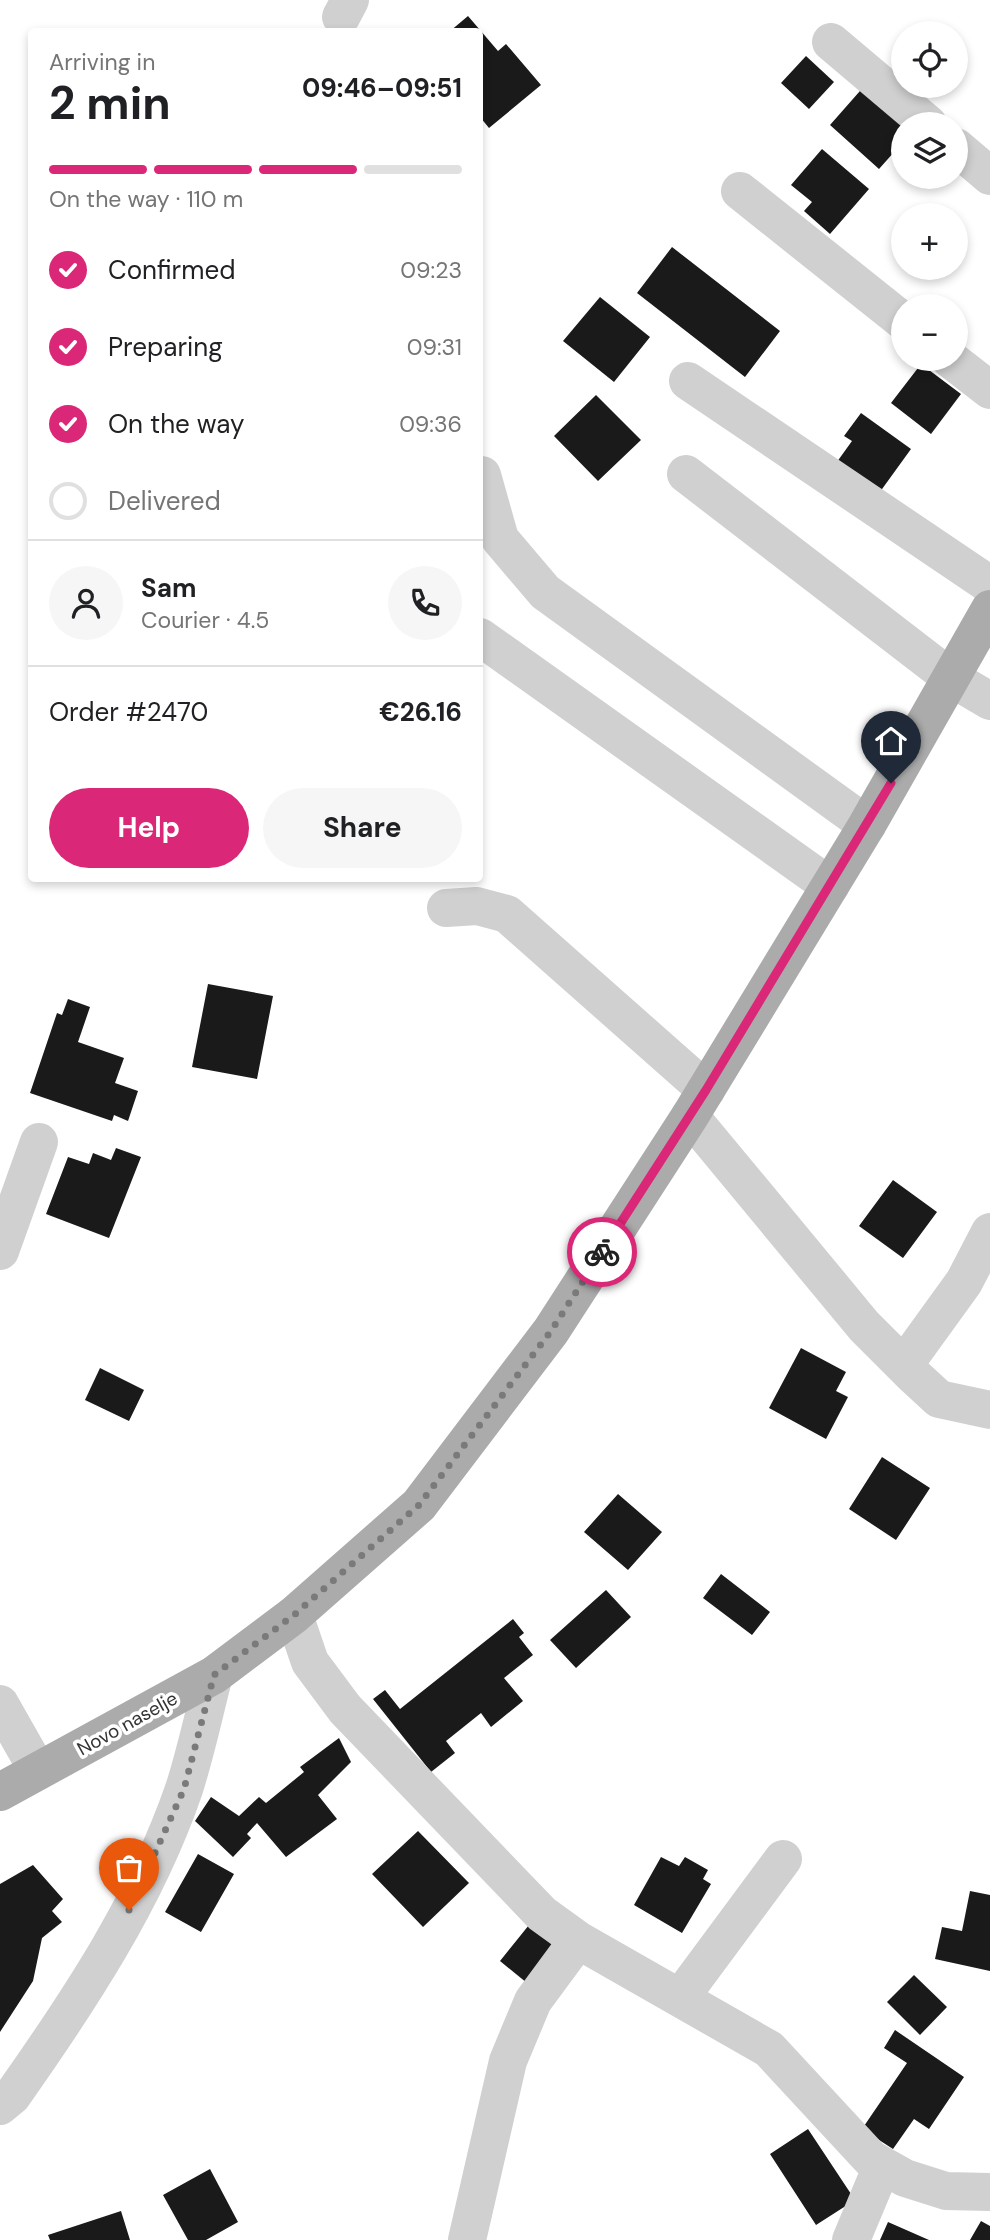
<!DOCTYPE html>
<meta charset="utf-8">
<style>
body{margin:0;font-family:"DM Sans",sans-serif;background:#f6f6f6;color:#202124;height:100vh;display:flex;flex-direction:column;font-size:26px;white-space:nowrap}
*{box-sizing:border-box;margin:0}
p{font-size:23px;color:#757577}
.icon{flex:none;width:38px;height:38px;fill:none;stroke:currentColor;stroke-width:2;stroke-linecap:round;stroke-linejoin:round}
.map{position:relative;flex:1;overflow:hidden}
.drawer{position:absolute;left:28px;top:28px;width:455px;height:854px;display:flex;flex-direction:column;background:#fff;border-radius:7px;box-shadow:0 4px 10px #0003}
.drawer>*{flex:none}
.buttons{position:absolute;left:891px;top:21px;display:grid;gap:14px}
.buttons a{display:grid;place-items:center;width:77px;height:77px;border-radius:50%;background:#fff;box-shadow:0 4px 10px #0003;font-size:35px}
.pin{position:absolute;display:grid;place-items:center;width:60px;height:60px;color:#fff;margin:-72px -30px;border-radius:50% 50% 50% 0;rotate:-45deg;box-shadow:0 0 7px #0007}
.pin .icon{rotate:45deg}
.courier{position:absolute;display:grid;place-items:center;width:70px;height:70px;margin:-35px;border:5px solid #db2777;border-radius:50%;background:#fff;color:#222;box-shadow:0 2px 9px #0007}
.summary em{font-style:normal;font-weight:700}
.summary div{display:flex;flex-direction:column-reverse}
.summary{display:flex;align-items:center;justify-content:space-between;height:119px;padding:0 21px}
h1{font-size:46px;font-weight:700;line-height:52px}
.bar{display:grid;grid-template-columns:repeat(4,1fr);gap:10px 7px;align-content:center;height:84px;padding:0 21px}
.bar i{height:9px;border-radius:5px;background:#e0e0e0}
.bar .on{background:#db2777}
.bar p{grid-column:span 4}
.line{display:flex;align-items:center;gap:18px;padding:0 21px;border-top:2px solid #e0e0e0}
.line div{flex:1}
.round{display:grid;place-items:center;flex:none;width:74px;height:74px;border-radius:37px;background:#f6f6f6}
ol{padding:0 21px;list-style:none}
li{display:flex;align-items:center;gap:21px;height:77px}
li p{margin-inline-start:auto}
li .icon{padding:7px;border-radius:50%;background:#db2777;color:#fff;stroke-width:4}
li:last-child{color:#757577}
li i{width:38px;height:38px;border:4px solid #e0e0e0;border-radius:50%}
.cta{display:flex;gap:14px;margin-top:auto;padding:14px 21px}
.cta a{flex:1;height:80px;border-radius:42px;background:#db2777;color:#fff;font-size:28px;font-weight:700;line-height:80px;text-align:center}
.cta a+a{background:#f6f6f6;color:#202124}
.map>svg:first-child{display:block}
.building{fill:#1a1a1a}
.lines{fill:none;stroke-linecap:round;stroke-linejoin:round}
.minor{stroke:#d0d0d0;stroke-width:38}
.major{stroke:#ababab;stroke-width:38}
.done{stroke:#7a7a7a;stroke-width:7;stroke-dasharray:0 12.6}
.route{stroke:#db2777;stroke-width:9}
.labels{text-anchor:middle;stroke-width:7;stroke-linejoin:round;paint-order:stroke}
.street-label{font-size:19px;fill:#333;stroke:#fff}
</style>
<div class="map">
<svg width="990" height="2240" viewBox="0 0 990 2240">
<rect width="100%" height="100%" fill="#fff"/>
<path class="building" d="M 468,16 L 498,51 L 506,44 L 541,85 L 489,128 L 480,117 L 480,32 L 449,32 Z
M 806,56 L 834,82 L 809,109 L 781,83 Z
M 867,83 L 903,124 L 903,142 L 879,169 L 830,125 Z
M 822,149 L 869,189 L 830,234 L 804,211 L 812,202 L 791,185 Z
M 672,247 L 780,331 L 745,377 L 637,293 Z
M 600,297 L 650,337 L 614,382 L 563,341 Z
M 921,364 L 961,394 L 931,434 L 891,403 Z
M 596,395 L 641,440 L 598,481 L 554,436 Z
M 861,413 L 911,449 L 877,496 L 834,466 L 852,441 L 844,436 Z
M 208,984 L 273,996 L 257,1079 L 192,1067 Z
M 68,999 L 90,1007 L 78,1042 L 124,1058 L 115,1083 L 138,1091 L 128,1121 L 114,1115 L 112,1121 L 30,1093 L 57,1013 L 62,1015 Z
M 116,1148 L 141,1157 L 109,1238 L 46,1214 L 68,1157 L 89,1164 L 93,1153 L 111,1160 Z
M 893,1180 L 937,1212 L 903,1258 L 859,1226 Z
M 801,1348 L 846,1372 L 836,1391 L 848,1397 L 826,1439 L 769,1408 Z
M 100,1368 L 144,1390 L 129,1421 L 85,1400 Z
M 882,1457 L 930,1488 L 896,1540 L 849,1509 Z
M 618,1494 L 662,1532 L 628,1570 L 584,1532 Z
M 721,1574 L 770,1612 L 752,1635 L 703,1598 Z
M 606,1590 L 631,1617 L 576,1668 L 550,1640 Z
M 513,1619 L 524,1633 L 519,1637 L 533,1655 L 504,1678 L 523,1701 L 491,1727 L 481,1713 L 446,1741 L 455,1753 L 431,1772 L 373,1699 L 385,1690 L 400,1709 Z
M 339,1738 L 351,1762 L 318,1795 L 337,1819 L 286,1857 L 257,1823 L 247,1834 L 251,1838 L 233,1857 L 195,1821 L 211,1797 L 239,1816 L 259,1797 L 266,1803 L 304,1772 L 300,1767 Z
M 418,1831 L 469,1883 L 423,1927 L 372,1874 Z
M 198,1854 L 234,1874 L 201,1932 L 165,1912 Z
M 661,1857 L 679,1866 L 685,1857 L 708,1870 L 703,1879 L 711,1884 L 682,1933 L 634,1905 Z
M 33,1865 L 63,1899 L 52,1911 L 62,1922 L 42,1938 L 33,1981 L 0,2032 L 0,1884 Z
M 970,1891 L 990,1895 L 990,1971 L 935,1959 L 942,1927 L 962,1931 Z
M 533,1920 L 560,1942 L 527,1983 L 500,1961 Z
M 914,1975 L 947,2007 L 920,2035 L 887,2002 Z
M 895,2030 L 964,2077 L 929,2129 L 914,2119 L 893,2149 L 862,2129 L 907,2063 L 884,2048 Z
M 808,2129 L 855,2200 L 816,2225 L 770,2154 Z
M 210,2169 L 238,2222 L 206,2240 L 188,2240 L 163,2195 Z
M 121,2211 L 130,2240 L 50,2240 L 48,2235 Z
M 981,2221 L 990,2226 L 990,2240 L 970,2240 Z
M 888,2222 L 929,2240 L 880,2240 Z"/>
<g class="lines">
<path class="minor" d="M 341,17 L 350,0
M 831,42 L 928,124
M 956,147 L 990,176
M 740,191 L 903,321
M 950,359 L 990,390
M 688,381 L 990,585
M 686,474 L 951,678 L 990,701
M 482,475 L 500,539 L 545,592 L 867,825
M 480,637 L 830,886
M 446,908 L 477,906 L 507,914 L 706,1090
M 690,1116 L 864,1326 L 913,1375 L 939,1399 L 990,1410
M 0,1251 L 39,1142
M 904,1365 L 964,1282 L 990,1232
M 294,1615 L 310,1662 L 345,1709 L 542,1914 L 578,1940 L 769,2049 L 871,2159 L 905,2178 L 946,2191 L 990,2192
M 0,1704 L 38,1771
M 680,1998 L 783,1859
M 0,2106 L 12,2096 C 79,2001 146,1900 184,1789 C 196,1752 204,1713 214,1675
M 467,2240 L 508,2061 L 533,2001 L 578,1940
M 851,2240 L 882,2166"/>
<path class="major" d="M 0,1792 L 214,1675 L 294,1615 L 419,1505 L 551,1331 L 690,1116 L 867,825 L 990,609"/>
</g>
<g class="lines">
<path class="done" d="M 129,1910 L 184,1789 L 214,1675 L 294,1615 L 419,1505 L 551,1331 L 602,1252"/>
<path class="route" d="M 602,1252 L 706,1090 L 891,783"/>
</g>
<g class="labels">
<g class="street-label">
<text transform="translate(127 1723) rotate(-29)" y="7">Novo naselje</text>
</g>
</g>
</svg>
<div class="buttons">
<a><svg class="icon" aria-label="locate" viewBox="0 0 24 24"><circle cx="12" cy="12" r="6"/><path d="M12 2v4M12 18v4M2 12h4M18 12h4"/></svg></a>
<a><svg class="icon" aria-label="layers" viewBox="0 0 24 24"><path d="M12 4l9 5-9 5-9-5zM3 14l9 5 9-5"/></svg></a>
<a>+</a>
<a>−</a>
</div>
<div class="pin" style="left:129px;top:1910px;background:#ea580c"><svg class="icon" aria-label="bag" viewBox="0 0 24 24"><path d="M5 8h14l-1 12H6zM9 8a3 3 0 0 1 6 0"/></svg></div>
<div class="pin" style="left:891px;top:783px;background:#1f2937"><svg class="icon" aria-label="home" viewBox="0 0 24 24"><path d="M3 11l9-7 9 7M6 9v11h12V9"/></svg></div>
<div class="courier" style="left:602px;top:1252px"><svg class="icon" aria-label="bike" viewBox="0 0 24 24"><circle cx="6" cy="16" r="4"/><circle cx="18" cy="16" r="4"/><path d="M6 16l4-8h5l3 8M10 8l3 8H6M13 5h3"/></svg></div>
<section class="drawer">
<div class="summary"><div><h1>2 min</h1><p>Arriving in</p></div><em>09:46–09:51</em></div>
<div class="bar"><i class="on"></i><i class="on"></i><i class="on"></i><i></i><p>On the way · 110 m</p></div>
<ol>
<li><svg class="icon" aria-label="check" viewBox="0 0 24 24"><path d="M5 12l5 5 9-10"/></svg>Confirmed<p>09:23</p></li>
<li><svg class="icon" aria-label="check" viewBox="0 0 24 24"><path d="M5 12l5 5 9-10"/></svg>Preparing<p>09:31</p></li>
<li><svg class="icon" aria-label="check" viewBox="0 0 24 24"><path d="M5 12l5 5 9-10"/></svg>On the way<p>09:36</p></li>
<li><i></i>Delivered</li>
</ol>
<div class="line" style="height:126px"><a class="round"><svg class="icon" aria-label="person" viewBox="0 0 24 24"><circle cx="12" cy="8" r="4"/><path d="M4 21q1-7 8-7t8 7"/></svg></a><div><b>Sam</b><p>Courier · 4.5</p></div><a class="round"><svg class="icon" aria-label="phone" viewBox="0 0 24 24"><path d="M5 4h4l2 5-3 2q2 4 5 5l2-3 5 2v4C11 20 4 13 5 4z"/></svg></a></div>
<div class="line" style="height:91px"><div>Order #2470</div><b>€26.16</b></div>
<div class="cta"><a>Help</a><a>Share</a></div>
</section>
</div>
